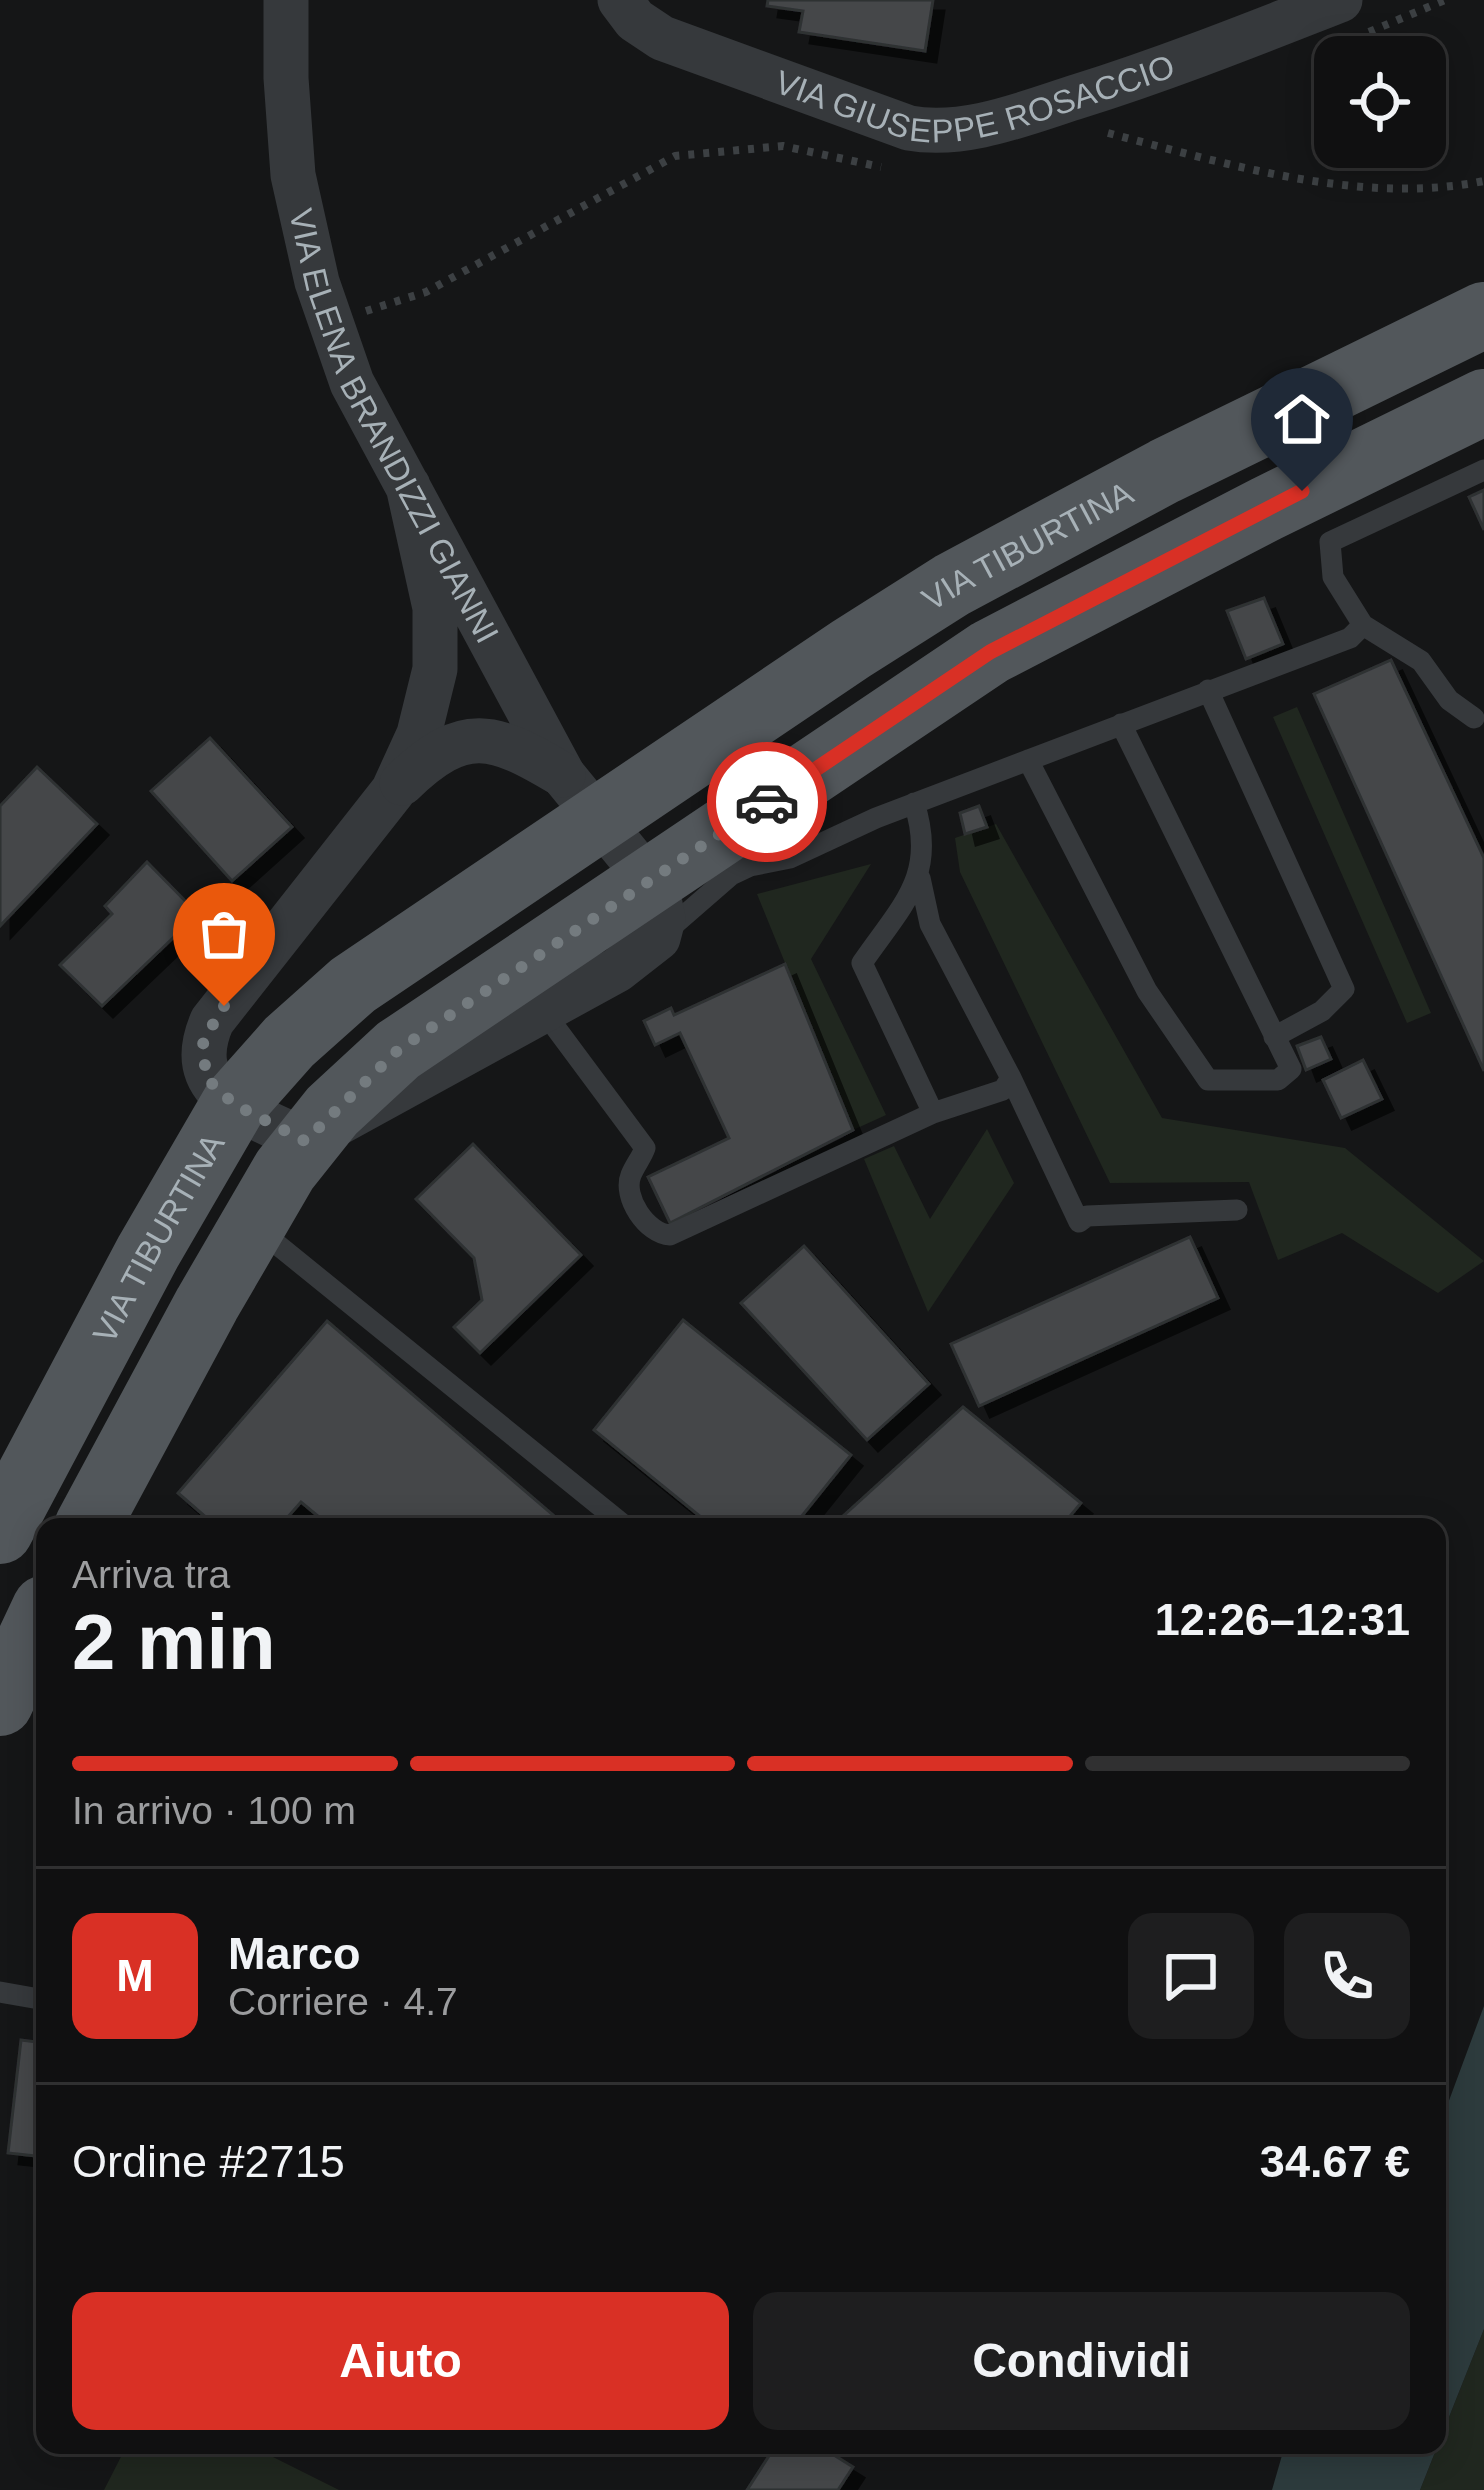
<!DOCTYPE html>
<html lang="it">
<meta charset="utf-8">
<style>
body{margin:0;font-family:Helvetica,sans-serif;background:#1e1e1f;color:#f1f3f6;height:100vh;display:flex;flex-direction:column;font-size:45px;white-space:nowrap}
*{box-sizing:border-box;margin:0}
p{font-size:39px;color:#9c9d9f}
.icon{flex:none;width:66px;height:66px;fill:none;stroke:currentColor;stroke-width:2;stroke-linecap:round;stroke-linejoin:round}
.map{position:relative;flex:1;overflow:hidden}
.sheet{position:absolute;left:36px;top:1518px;width:1410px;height:936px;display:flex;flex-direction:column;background:#101011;border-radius:24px;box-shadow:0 6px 30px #0003,0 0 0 3px #303031}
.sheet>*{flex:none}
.fabs{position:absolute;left:1314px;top:36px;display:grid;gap:24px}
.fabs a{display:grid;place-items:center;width:132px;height:132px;border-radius:24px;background:#101011;box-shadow:0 6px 30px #0003,0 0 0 3px #303031;font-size:60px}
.pin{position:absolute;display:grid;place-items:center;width:102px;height:102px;color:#fff;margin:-123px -51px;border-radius:50% 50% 50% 0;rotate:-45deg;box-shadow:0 0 12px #0007}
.pin .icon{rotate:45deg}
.courier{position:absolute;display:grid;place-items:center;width:120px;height:120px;margin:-60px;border:9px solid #d93025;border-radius:50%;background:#fff;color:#222;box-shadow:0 3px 15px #0007}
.overview em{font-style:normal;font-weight:700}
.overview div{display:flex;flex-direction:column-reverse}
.overview{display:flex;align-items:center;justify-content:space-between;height:204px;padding:0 36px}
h1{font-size:78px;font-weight:700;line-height:90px}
.bar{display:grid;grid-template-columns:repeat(4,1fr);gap:18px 12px;align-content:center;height:144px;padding:0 36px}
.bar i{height:15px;border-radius:9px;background:#303031}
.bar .selected{background:#d93025}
.bar p{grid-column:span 4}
.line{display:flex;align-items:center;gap:30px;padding:0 36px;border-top:3px solid #303031}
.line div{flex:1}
.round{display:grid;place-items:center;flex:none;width:126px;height:126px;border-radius:24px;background:#1e1e1f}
.cta{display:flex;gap:24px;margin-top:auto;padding:24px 36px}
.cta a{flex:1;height:138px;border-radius:24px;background:#d93025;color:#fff;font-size:48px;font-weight:700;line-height:138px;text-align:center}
.cta a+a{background:#1e1e1f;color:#f1f3f6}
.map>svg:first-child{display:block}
.green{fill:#20271f}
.water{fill:#2d3b3d}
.building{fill:#44474a;stroke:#2f3033;stroke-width:3;filter:url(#shadow)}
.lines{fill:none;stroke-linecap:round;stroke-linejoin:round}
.path{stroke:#3c4043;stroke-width:8;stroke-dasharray:6 9;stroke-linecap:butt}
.service{stroke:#36393c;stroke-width:21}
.minor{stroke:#36393c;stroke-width:45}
.primary{stroke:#52575b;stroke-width:66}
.done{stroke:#747b7f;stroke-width:12;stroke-dasharray:0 21.6}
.route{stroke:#d93025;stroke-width:15}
.labels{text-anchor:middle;stroke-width:12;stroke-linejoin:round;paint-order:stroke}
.street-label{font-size:33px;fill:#a7b1b7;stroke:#101112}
</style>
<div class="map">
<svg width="1484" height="2490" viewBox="0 0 1484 2490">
<defs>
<filter id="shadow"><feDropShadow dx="11" dy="11" stdDeviation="0" flood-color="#0009"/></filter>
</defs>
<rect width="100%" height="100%" fill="#151617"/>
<path class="green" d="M 1297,707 L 1431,1013 L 1407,1023 L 1273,717 Z
M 996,824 L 1162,1118 L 1345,1148 L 1484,1261 L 1438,1293 L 1342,1233 L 1278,1260 L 1249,1182 L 1110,1183 L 960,872 L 955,838 Z
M 871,864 L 811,959 L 886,1115 L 853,1130 L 757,894 Z
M 987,1129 L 1014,1183 L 928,1312 L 864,1159 L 894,1146 L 930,1219 Z
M 1484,2329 L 1484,2490 L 1420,2490 Z
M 127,2445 L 249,2445 L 339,2490 L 104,2490 Z"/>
<path class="water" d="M 1484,2006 L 1484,2329 L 1420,2490 L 1272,2490 L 1285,2445 L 1437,2445 L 1437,2133 Z"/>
<path class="building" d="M 768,0 L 933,0 L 925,51 L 799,32 L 803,11 L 767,6 Z
M 1484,490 L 1484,530 L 1469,497 Z
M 1264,598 L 1283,644 L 1246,659 L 1227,611 Z
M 1391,660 L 1484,858 L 1484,1071 L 1314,694 Z
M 210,738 L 292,827 L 232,881 L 151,791 Z
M 37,767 L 97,824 L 0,926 L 0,806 Z
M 979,806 L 987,827 L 965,834 L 960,813 Z
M 147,862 L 198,914 L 102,1006 L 60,965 L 112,914 L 105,906 Z
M 785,964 L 853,1130 L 670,1223 L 648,1177 L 729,1138 L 680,1033 L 655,1045 L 644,1021 L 671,1008 L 674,1015 Z
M 1321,1037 L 1331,1059 L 1306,1070 L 1297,1046 Z
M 1363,1060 L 1382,1099 L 1341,1118 L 1323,1080 Z
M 473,1144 L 581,1255 L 480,1353 L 454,1327 L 482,1300 L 474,1258 L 416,1199 Z
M 1190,1237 L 1218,1298 L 979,1406 L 951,1344 Z
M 804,1246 L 929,1384 L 867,1440 L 741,1303 Z
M 683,1320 L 851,1455 L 793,1527 L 713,1527 L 594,1430 Z
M 327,1321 L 567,1527 L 331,1527 L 301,1502 L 279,1527 L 217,1527 L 178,1493 Z
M 963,1407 L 1081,1503 L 1061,1527 L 831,1527 Z
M 21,2040 L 45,2043 L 45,2157 L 8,2153 Z
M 776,2445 L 818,2445 L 853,2467 L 838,2490 L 747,2490 Z"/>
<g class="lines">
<path class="path" d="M 1369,32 L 1445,0
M 1108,133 C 1227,164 1362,206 1484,181
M 366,311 L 426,292 L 675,156 L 783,146 L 881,167"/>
<path class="service" d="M 1208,690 L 1344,989 L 1322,1011 L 1274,1037
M 1474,718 L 1449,700 L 1421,661 L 1363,625 L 1333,577 L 1330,542 L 1484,470
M 1028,760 L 1147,991 L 1208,1080 L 1278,1080 L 1291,1069 L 1121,724
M 914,803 C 938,876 901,906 862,963 L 933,1113 L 1003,1090 L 1011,1078 L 930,924 L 920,878
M 662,935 L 731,875 L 750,866 L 790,858 L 876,818 L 1350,638 L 1363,625
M 544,1012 L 645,1148 C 642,1157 635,1165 631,1175 C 622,1197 647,1234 670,1235 L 933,1113
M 1011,1078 L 1079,1222 L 1087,1216 L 1237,1210
M 258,1229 L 626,1527
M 0,1992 L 45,2000"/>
<g class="minor">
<path id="s1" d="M 286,0 L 286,78 L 293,175 L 317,282 L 352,383 L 563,775 L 648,879 L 660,904 L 663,919 L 658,938 L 617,970 L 305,1141 C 252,1114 180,1095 212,1021 L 393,791 L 419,734 L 435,669 L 435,608 L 408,486"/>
<path id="s2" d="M 620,0 L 635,20 L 662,38 L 909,128 C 966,138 1025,113 1079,96 C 1168,68 1253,34 1340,0"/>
<path d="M 402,783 C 464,723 493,733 563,775"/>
</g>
<g class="primary">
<path d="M 87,1527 L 207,1304 L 285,1170 L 332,1111 L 398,1050 L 990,652 L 1266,509 L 1484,402"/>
<path id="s3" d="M 0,1531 L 148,1252 L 234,1104 L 289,1042 L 353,985 L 851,649 L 952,585 L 1165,471 L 1484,315"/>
<path d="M 0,1703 L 45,1608"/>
</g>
</g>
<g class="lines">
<path class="done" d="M 224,1006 L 203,1041 L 206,1078 L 234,1104 L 305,1141 L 398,1050 L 767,802"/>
<path class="route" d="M 767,802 L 990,652 L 1302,491"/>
</g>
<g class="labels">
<g class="street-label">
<text dy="12" stroke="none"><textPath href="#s2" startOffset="387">VIA GIUSEPPE ROSACCIO</textPath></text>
<text dy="12" stroke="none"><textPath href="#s1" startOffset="447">VIA ELENA BRANDIZZI GIANNI</textPath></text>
<text dy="12" stroke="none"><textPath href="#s3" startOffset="1461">VIA TIBURTINA</textPath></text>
<text dy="12" stroke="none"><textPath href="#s3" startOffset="333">VIA TIBURTINA</textPath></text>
</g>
</g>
</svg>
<div class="fabs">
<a><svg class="icon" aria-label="locate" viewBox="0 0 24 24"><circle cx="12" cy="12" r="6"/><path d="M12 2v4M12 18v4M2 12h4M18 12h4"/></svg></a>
</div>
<div class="pin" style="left:224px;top:1006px;background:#ea580c"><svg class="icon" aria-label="bag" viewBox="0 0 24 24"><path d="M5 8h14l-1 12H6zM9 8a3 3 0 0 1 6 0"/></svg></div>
<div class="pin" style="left:1302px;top:491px;background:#1f2937"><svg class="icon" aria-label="home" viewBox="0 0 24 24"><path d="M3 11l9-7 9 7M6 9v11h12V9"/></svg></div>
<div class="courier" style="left:767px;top:802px"><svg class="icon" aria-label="car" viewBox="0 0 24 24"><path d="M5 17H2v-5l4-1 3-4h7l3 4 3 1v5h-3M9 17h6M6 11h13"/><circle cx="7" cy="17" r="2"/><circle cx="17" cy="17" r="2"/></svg></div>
<section class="sheet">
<div class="overview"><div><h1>2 min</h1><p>Arriva tra</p></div><em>12:26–12:31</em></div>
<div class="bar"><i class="selected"></i><i class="selected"></i><i class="selected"></i><i></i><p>In arrivo · 100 m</p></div>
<div class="line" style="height:216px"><b class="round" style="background:#d93025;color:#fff">M</b><div><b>Marco</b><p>Corriere · 4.7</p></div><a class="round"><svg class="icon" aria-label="chat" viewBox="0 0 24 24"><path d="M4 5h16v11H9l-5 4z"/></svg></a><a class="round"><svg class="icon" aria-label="phone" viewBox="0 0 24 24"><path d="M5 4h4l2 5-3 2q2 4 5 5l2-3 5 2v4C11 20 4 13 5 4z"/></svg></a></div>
<div class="line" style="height:156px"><div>Ordine #2715</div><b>34.67 €</b></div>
<div class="cta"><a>Aiuto</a><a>Condividi</a></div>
</section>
</div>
